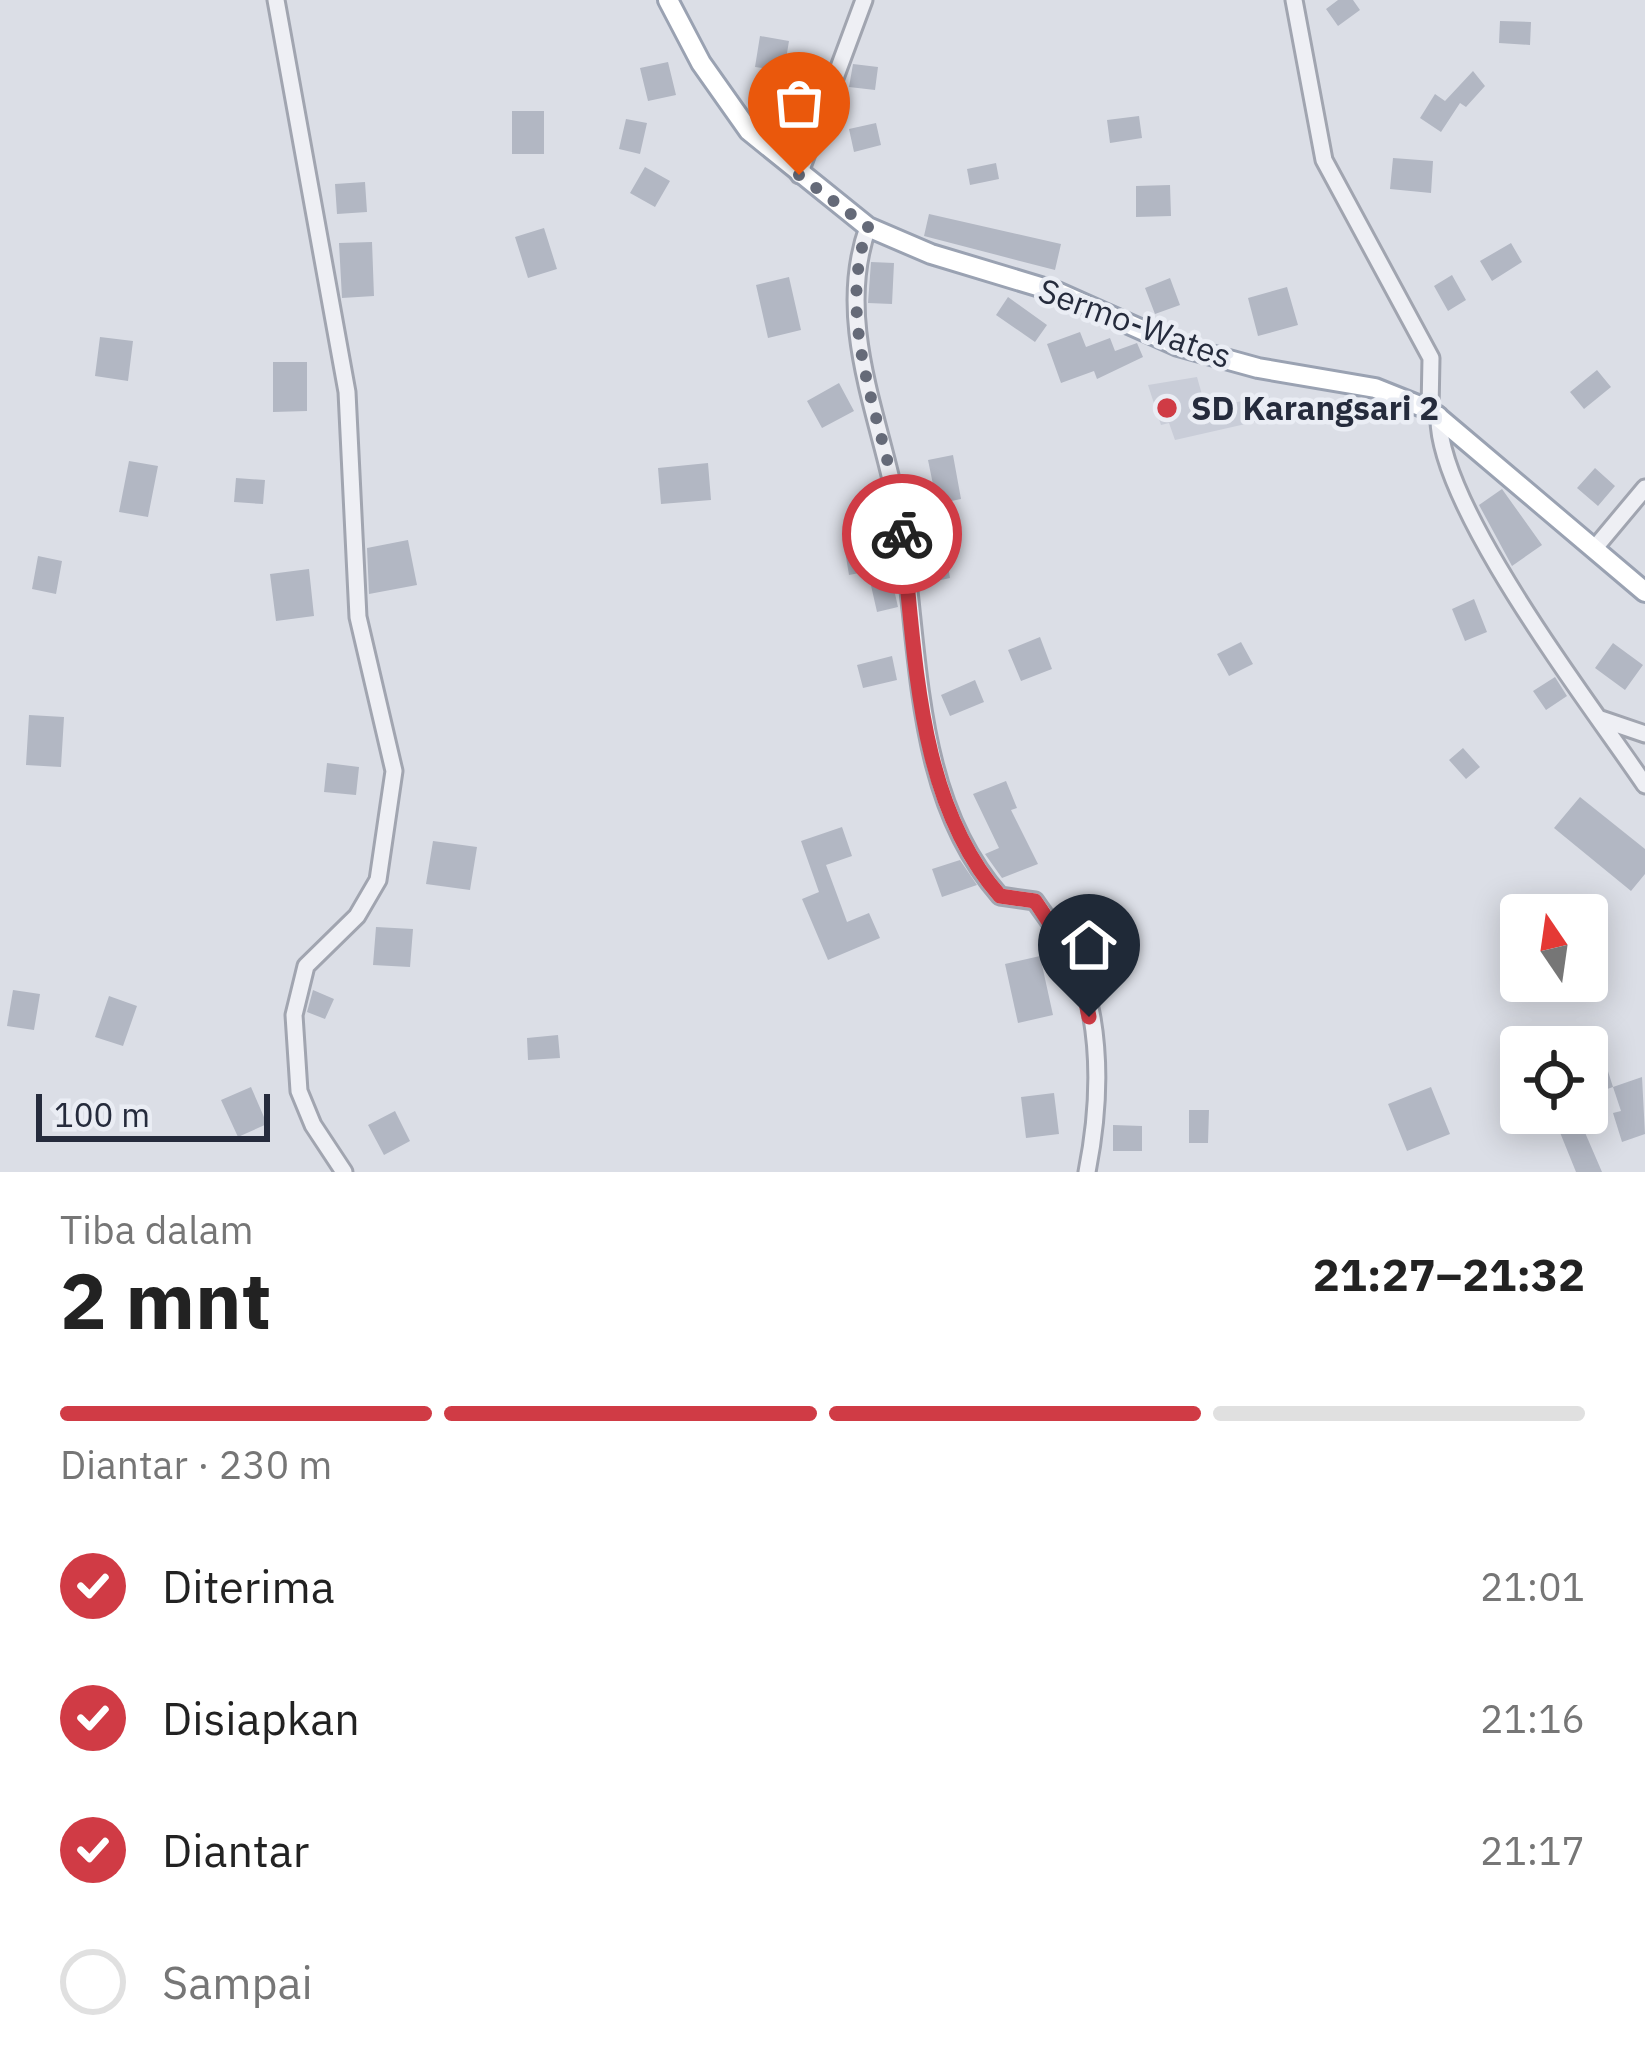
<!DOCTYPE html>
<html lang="id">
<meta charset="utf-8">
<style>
body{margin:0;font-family:"IBM Plex Sans",sans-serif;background:#f2f2f2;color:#222;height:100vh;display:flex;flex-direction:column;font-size:45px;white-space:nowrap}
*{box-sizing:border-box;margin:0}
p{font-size:39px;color:#767676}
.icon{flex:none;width:66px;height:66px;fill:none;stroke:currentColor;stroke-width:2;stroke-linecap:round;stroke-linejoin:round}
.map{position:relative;height:1172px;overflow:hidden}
.panel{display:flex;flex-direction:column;background:#fff;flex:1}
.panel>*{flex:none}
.needle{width:78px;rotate:347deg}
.controls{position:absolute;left:1500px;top:894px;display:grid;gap:24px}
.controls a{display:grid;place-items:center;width:108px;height:108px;border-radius:12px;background:#fff;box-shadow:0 6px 30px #0003;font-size:60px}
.scale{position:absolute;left:36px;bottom:30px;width:234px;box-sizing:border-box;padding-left:12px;border:6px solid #252b3c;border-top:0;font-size:33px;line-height:42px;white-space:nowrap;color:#252b3c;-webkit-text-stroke:9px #eaedf4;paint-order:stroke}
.pin{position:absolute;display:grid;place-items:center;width:102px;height:102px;color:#fff;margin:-123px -51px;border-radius:50% 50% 50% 0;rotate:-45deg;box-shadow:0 0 12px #0007}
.pin .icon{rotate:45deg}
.courier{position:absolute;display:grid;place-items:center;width:120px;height:120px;margin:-60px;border:9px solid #d03b45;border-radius:50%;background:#fff;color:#222;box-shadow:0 3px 15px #0007}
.head em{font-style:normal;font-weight:800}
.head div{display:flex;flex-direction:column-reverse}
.head{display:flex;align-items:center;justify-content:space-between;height:204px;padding:0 60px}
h1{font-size:78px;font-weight:800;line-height:90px}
.bar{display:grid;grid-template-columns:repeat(4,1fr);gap:18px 12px;align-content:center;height:144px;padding:0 60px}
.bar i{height:15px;border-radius:9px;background:#e0e0e0}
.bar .on{background:#d03b45}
.bar p{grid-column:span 4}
ol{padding:0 60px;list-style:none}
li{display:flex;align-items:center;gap:36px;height:132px}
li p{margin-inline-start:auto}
li .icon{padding:12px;border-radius:50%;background:#d03b45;color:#fff;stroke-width:4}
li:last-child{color:#767676}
li i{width:66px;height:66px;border:6px solid #e0e0e0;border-radius:50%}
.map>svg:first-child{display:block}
.built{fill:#c9cdd8}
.building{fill:#b2b7c3}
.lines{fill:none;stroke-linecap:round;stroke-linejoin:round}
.minor-casing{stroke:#a1a5b0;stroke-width:21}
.major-casing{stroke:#9aa2b2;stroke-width:24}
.minor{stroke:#eeeff4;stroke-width:15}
.major{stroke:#fff;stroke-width:18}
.done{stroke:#656a78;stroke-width:12;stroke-dasharray:0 21.6}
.route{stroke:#d03b45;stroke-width:15}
.poi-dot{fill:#d03b45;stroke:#eaedf4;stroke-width:4.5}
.labels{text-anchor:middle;stroke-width:9;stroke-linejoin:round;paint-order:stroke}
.street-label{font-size:33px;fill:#252b3c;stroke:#eaedf4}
.poi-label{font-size:33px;font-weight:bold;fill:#252b3c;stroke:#eaedf4;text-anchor:start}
</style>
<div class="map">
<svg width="1645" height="1172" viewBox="0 0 1645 1172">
<rect width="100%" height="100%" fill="#dbdee6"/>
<path class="built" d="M 1197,377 L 1206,409 L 1269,395 L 1272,418 L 1175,440 L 1169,423 L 1161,425 L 1148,385 Z"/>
<path class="building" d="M 1338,0 L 1353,0 L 1360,10 L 1338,26 L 1326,9 Z
M 1500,21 L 1531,22 L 1530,45 L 1499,43 Z
M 760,36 L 789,41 L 784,71 L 755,67 Z
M 668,62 L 676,95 L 648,101 L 640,68 Z
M 853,64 L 878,67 L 875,90 L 849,87 Z
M 1473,71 L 1485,86 L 1466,107 L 1460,103 L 1441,132 L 1420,118 L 1435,94 L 1445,101 Z
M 512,111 L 544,111 L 544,154 L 512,154 Z
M 1139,116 L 1142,138 L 1110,143 L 1107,120 Z
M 626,119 L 647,123 L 640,154 L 619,149 Z
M 876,123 L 881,145 L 854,152 L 849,129 Z
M 1393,158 L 1433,161 L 1431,193 L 1390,189 Z
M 996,163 L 999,179 L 970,185 L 967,169 Z
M 645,167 L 670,181 L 655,207 L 630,193 Z
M 365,182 L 367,212 L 337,214 L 335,184 Z
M 1170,185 L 1171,216 L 1136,217 L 1136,186 Z
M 929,214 L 1061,244 L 1055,270 L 924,236 Z
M 544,228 L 557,269 L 528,278 L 515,237 Z
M 372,242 L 374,296 L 342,298 L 339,243 Z
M 1511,243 L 1522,262 L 1492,281 L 1480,261 Z
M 871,262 L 894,263 L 892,304 L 868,303 Z
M 1452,275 L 1466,300 L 1448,311 L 1434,286 Z
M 789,277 L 801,330 L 768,338 L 756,285 Z
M 1170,278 L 1180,305 L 1155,314 L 1145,288 Z
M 1287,287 L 1298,325 L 1258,336 L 1248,298 Z
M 1008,297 L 1047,325 L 1035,342 L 996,315 Z
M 1080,332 L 1086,347 L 1110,338 L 1115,351 L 1137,343 L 1143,357 L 1097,379 L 1094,371 L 1061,383 L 1047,344 Z
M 100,337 L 133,341 L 128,381 L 95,376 Z
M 273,362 L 307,362 L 307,411 L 273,412 Z
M 1597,370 L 1611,387 L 1584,409 L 1570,392 Z
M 839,383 L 854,411 L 822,428 L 807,401 Z
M 953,455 L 961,499 L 937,504 L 928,460 Z
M 129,461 L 158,466 L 148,517 L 119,512 Z
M 708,463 L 711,500 L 661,504 L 658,468 Z
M 1595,468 L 1615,486 L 1598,506 L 1577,488 Z
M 236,478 L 265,480 L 263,504 L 234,502 Z
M 1502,489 L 1542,545 L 1512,566 L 1479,505 Z
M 939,506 L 950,578 L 923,584 L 910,512 Z
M 408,540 L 417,585 L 369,594 L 367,548 Z
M 865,541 L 870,571 L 849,575 L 844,545 Z
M 38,556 L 62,561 L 56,594 L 32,589 Z
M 309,569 L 314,616 L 276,621 L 270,574 Z
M 891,576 L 898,607 L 877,612 L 870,581 Z
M 1474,599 L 1487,632 L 1465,641 L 1452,609 Z
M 1040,637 L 1052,669 L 1021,681 L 1008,650 Z
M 1241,642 L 1253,664 L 1229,676 L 1217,654 Z
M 1613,643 L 1643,665 L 1625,690 L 1595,668 Z
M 892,656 L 897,680 L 863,688 L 857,665 Z
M 1555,677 L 1567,696 L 1546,710 L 1533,691 Z
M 975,680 L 984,702 L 950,716 L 941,695 Z
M 29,715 L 64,717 L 61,767 L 26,765 Z
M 1463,748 L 1480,767 L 1466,779 L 1449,760 Z
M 327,763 L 359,767 L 356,795 L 324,792 Z
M 1006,781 L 1017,808 L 1011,810 L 1038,864 L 1002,878 L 985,854 L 999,848 L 973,794 Z
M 1580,797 L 1645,849 L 1645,874 L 1631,891 L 1554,828 Z
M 842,827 L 852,856 L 826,865 L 847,922 L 869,913 L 880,938 L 828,960 L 802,899 L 819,892 L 801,841 Z
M 433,841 L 477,847 L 470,890 L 426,884 Z
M 960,860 L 977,885 L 942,897 L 932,869 Z
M 376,927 L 413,929 L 410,967 L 373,965 Z
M 1040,956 L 1053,1015 L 1018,1023 L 1005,964 Z
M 13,990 L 40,994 L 34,1030 L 7,1026 Z
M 313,990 L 334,999 L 325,1019 L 307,1012 Z
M 109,996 L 137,1006 L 123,1046 L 95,1037 Z
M 558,1035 L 560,1058 L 528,1060 L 527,1038 Z
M 1600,1046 L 1613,1087 L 1587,1096 L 1587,1050 Z
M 1642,1077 L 1645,1134 L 1622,1142 L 1613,1113 L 1621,1111 L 1613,1087 Z
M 251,1087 L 267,1124 L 238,1137 L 221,1100 Z
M 1431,1087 L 1450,1134 L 1407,1151 L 1388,1104 Z
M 1054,1093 L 1059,1134 L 1026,1138 L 1021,1097 Z
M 1189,1110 L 1209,1110 L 1208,1143 L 1189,1143 Z
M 395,1111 L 410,1141 L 384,1155 L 368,1125 Z
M 1580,1121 L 1602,1172 L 1576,1172 L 1559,1130 Z
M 1113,1125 L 1142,1126 L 1142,1151 L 1113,1151 Z"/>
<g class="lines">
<defs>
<path id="minor" d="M 276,0 L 347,392 L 358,617 L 394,771 L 378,880 L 357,916 L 306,966 L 294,1015 L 299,1091 L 313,1125 L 344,1172
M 1294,0 L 1324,160 L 1431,358 L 1430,410
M 799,175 L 864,0
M 868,227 C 833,325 884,425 900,522 C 921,647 911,795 1000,896 L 1035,901 C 1052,926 1075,953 1084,983 C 1102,1044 1099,1111 1087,1172
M 1439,415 C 1435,503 1591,705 1645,785
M 1594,549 L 1645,488
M 1601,719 L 1645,734"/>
<path id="major" d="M 668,0 L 701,63 L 749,131 L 868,227 L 931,254 L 1057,292 L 1178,346 L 1258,368 L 1375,388 L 1430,410 L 1645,592"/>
</defs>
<use href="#minor" class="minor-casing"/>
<use href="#major" class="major-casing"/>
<use href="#minor" class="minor"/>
<use href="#major" class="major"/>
</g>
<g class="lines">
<path class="done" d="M 799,175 L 868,227 C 832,330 890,432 902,534"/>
<path class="route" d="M 902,534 C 916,654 916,801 1000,896 L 1035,901 C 1061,939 1082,971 1089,1017"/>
</g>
<circle class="poi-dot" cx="1167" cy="408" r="12"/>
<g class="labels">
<g class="street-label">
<text transform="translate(1135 323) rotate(20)" y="12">Sermo-Wates</text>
</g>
<g class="poi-label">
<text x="1191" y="420">SD Karangsari 2</text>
</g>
</g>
</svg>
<div class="controls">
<a><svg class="needle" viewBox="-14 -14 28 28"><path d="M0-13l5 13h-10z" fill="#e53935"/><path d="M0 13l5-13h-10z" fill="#767676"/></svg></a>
<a><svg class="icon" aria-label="locate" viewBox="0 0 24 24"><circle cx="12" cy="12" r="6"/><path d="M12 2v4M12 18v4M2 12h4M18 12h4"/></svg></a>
</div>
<div class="scale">100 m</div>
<div class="pin" style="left:799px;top:175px;background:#ea580c"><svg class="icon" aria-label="bag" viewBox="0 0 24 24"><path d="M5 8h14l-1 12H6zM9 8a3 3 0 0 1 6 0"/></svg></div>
<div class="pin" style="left:1089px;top:1017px;background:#1f2937"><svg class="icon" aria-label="home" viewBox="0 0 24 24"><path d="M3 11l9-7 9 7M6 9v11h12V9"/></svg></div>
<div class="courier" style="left:902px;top:534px"><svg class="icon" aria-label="bike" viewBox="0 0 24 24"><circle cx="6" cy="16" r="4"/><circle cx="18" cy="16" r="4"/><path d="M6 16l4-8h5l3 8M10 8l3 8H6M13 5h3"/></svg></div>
</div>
<section class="panel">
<div class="head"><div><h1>2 mnt</h1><p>Tiba dalam</p></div><em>21:27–21:32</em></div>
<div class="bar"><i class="on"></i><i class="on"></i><i class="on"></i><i></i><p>Diantar · 230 m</p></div>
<ol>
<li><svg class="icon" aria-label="check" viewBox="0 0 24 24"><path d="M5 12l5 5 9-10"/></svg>Diterima<p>21:01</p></li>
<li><svg class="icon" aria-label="check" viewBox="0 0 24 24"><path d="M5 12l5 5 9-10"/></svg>Disiapkan<p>21:16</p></li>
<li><svg class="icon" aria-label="check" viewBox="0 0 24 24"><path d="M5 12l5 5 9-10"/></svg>Diantar<p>21:17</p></li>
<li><i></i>Sampai</li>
</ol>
</section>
